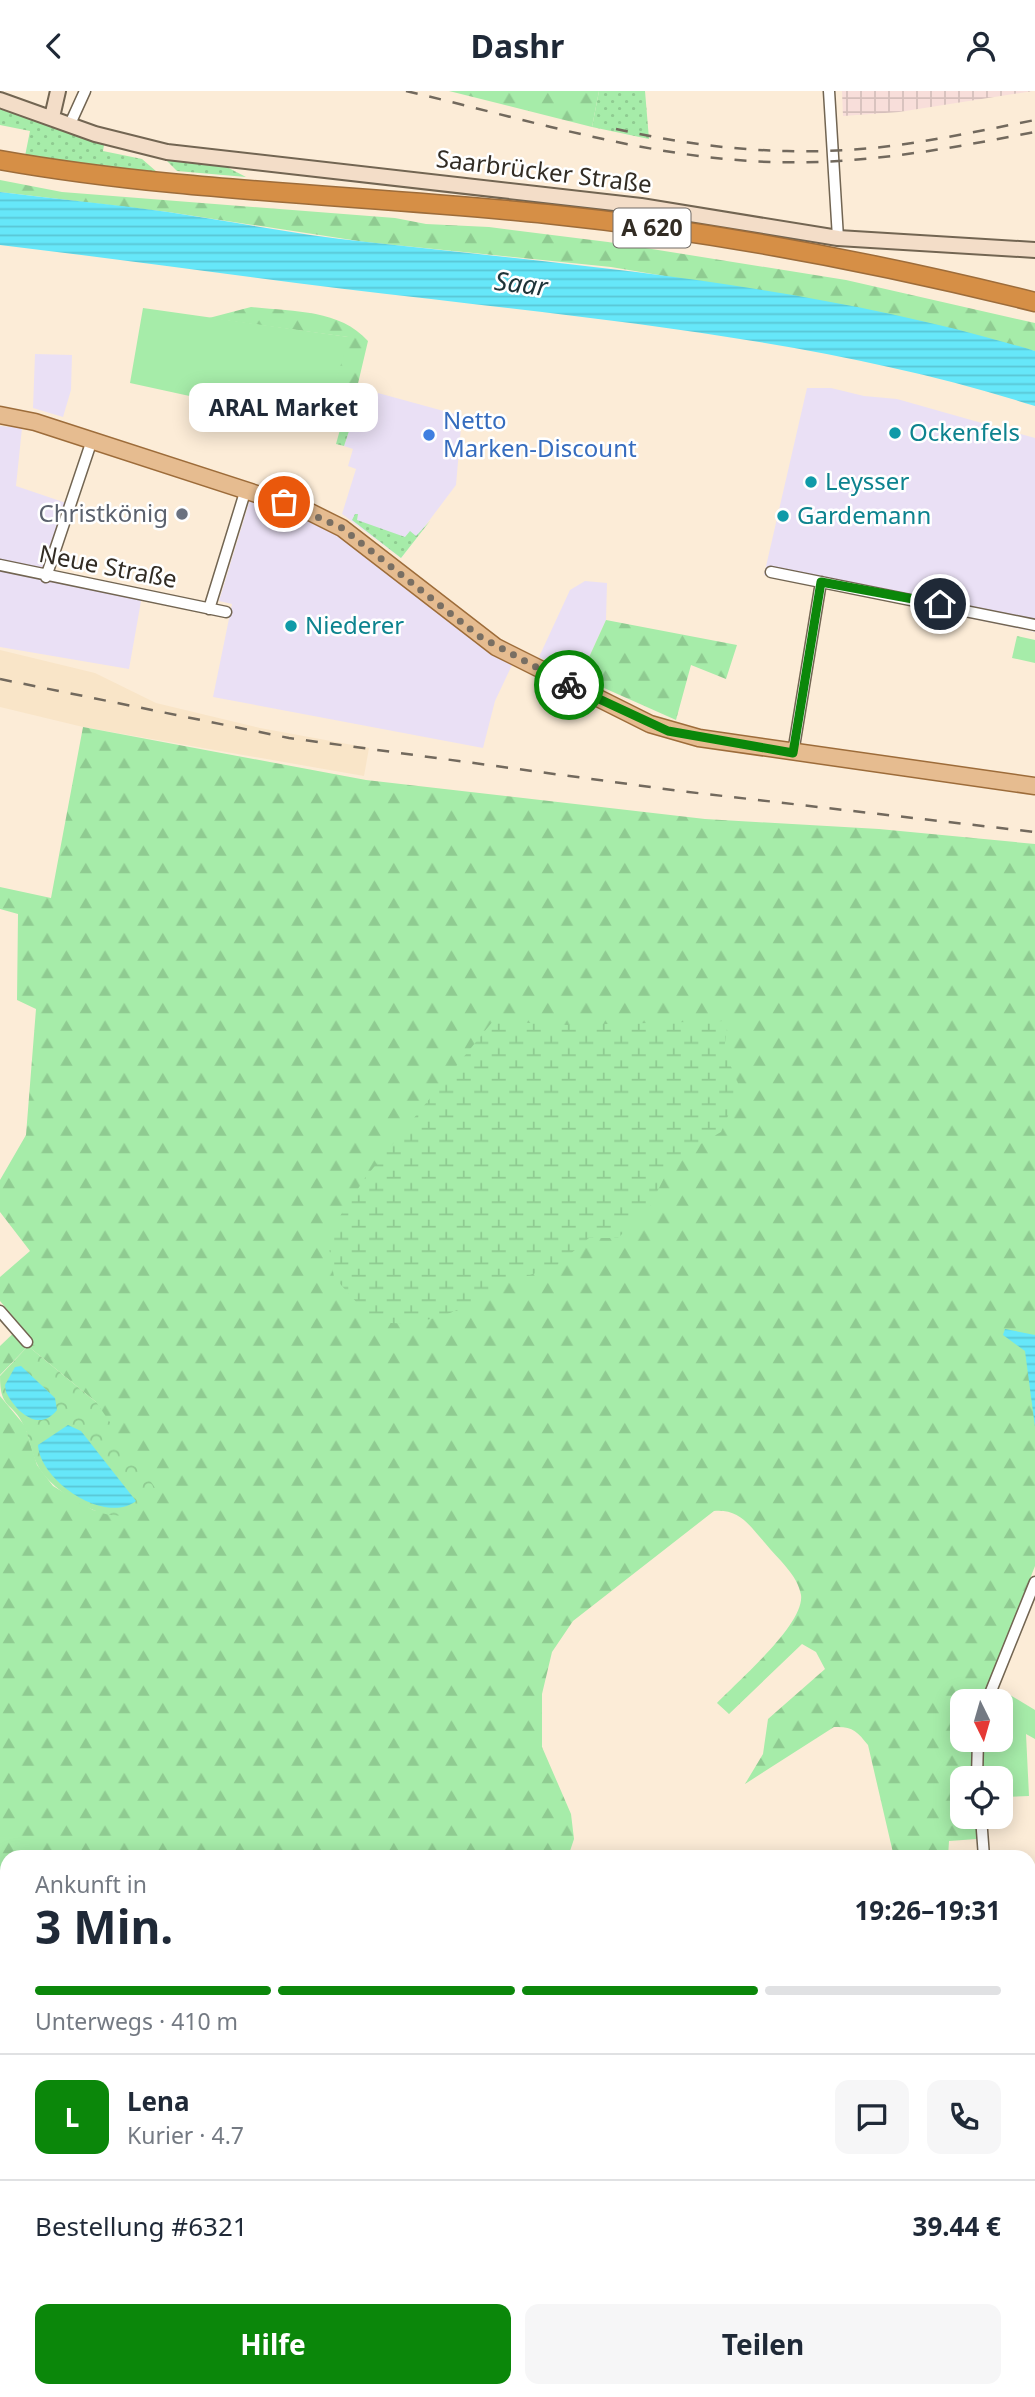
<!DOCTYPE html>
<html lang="de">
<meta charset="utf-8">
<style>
body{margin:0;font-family:"Noto Sans",sans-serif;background:#f6f6f7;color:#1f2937;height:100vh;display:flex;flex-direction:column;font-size:26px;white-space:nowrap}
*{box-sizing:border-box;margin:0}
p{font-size:23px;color:#747a83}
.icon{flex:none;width:38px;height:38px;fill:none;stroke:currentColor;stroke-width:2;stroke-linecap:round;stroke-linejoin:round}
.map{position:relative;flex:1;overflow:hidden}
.drawer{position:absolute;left:0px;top:1759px;width:1036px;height:548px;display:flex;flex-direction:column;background:#fff;border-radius:21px 21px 0 0;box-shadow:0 4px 18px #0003}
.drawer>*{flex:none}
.needle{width:46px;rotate:175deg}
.controls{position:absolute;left:950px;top:1598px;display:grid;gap:14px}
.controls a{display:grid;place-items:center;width:63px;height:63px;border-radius:14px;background:#fff;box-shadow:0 4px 18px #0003;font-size:35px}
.pin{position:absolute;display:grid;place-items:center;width:60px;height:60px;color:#fff;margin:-30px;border:4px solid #fff;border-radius:50%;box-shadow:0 2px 7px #0007}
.courier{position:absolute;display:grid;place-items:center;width:70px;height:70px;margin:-35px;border:5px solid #0b870a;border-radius:50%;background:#fff;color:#222;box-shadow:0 2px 9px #0007}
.bubble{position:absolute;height:49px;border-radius:14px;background:#fff;box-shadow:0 4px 18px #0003;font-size:23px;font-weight:700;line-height:49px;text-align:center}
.headline em{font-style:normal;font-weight:700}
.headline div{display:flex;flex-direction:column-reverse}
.headline{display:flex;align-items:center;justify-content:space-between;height:119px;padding:0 35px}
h1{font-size:46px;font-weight:700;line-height:52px}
.bar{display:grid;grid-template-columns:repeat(4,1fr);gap:10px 7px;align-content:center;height:84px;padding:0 35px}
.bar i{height:9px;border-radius:5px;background:#e0e1e3}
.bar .on{background:#0b870a}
.bar p{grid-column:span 4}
.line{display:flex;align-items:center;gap:18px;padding:0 35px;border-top:2px solid #e0e1e3}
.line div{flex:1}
.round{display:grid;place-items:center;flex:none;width:74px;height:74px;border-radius:14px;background:#f6f6f7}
.cta{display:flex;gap:14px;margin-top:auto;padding:14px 35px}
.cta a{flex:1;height:80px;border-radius:14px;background:#0b870a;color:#fff;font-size:28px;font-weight:700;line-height:80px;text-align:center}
.cta a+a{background:#f6f6f7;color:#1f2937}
header{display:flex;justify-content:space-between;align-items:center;height:91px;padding:0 35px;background:#fff;font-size:32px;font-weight:700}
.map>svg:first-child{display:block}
.commercial{fill:#eae0f5}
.industrial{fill:url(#industrial-grid)}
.built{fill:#f9e5c8}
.grass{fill:url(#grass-dots)}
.forest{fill:url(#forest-firs)}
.wetland{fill:url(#wetland-marsh)}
.park{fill:url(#park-crowns)}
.garden{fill:#a6eca9}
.water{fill:url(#water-rules)}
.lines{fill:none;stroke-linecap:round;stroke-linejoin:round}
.street-casing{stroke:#726552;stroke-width:13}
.secondary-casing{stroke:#726552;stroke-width:18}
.primary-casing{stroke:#9d6c3a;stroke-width:19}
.highway-casing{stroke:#9d6c3a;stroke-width:21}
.street{stroke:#fff;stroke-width:10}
.secondary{stroke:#f3ddc8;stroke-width:14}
.primary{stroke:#e6bc90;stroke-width:16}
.highway{stroke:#d68f46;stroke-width:18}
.rail{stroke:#72695d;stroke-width:2.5;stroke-dasharray:12 12;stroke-linecap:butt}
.done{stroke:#796f63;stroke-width:7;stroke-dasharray:0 12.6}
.route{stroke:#0b870a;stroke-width:9}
.culture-dot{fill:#0f9aa8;stroke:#fff;stroke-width:2.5}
.shop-dot{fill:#3f7fe0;stroke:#fff;stroke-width:2.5}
.worship-dot{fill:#6b7280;stroke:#fff;stroke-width:2.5}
.labels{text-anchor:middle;stroke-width:5;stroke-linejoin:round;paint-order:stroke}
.shield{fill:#fff;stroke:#706b66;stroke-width:2}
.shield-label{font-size:23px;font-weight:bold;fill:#322c24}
.street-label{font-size:24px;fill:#322c24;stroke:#fff}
.shop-label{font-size:24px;fill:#366cbe;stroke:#fff;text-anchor:start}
.culture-label{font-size:24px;fill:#0d838f;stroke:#fff;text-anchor:start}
.worship-label{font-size:24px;fill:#5b616d;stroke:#fff;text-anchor:end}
.water-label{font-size:26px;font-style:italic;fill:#1e3438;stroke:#fff}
</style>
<header><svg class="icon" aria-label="back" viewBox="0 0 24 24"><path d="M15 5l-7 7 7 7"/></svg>Dashr<svg class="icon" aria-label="person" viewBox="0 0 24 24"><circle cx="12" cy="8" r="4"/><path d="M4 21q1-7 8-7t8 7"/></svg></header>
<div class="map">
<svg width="1035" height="2306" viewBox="0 0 1035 2306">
<defs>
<pattern id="industrial-grid" width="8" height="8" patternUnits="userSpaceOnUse" patternTransform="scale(1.75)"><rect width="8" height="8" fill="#f8deda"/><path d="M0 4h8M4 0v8" fill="none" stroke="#d5bfbb"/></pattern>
<pattern id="grass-dots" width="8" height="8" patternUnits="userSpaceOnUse" patternTransform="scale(1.75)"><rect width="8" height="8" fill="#a6eca9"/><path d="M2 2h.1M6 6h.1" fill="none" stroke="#8fcb91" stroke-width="1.8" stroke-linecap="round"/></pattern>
<pattern id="forest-firs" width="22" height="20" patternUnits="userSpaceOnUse" patternTransform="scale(1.75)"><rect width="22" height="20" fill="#a6eca9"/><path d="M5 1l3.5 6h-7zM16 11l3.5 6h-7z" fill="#8fcb91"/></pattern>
<pattern id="wetland-marsh" width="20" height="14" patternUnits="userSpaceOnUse" patternTransform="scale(1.75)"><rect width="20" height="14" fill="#a6eca9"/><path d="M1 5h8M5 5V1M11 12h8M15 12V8" fill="none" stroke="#8fcb91"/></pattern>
<pattern id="park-crowns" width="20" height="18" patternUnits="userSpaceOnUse" patternTransform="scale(1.75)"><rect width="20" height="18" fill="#a6eca9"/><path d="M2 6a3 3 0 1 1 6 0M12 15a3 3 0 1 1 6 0" fill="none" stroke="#8fcb91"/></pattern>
<pattern id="water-rules" width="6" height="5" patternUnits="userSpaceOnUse" patternTransform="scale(1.75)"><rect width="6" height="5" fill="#66e7f9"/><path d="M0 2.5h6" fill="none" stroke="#59c6d5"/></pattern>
</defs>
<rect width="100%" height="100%" fill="#fcecd7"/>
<path class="commercial" d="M 35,263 L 72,264 L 71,299 L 63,326 L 33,317 Z
M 807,297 L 831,297 L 864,305 L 897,308 L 1035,347 L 1035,541 L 764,484 Z
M 378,302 L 462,325 L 456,394 L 401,467 L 342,423 L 356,378 L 348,375 L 353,358 L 344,355 L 352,330 L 367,334 Z
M 0,335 L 22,337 L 16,395 L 75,415 L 53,481 L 143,499 L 129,578 L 0,556 Z
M 251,405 L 324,433 L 513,572 L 495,610 L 483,657 L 213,606 L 232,513 L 219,510 Z
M 585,490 L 607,492 L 606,529 L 580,586 L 539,566 L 570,499 Z"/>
<path class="industrial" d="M 842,0 L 1033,0 L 899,21 L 843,25 Z"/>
<path class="built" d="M 0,559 L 95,582 L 156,612 L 260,637 L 369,657 L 364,685 L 83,636 L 0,616 Z"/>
<path class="grass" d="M 599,0 L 645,0 L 649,48 L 592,36 Z
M 0,18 L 104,54 L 103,60 L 142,68 L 157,81 L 25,65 L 30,40 L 0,34 Z
M 161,64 L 219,72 L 246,86 L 177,80 Z
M 356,301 L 376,307 L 367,335 L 352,331 L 344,355 L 336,353 L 346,317 Z
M 355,423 L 358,423 L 357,429 L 405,446 L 410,440 L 416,445 L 430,430 L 401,467 L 352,429 Z"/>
<path class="forest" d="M 449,0 L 599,0 L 592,36 Z
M 0,89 L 62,101 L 395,127 L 426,133 L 489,136 L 608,151 L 846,189 L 1035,232 L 1035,260 L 873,220 L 611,176 L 365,151 L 168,121 L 0,101 Z
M 251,216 C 293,221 339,218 368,250 L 356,301 L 346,317 L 329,312 L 348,246 L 209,227 Z
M 606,529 L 737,554 L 726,588 L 691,574 L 676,629 L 586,589 L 580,586 Z
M 83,636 L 366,689 L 705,728 L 879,738 L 1035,753 L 1035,1475 L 982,1610 L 962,1610 L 962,1648 L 972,1649 L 972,1687 L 962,1687 L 962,1726 L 975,1726 L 977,1748 L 949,1750 L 948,1766 L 894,1766 L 868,1654 C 857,1640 852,1635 834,1636 L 745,1693 L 763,1663 L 768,1628 L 825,1578 L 816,1561 L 802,1553 L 729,1623 L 717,1612 C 737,1591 805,1533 801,1504 C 798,1484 777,1467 765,1452 C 749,1434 740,1418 714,1420 L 573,1530 L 552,1561 L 542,1603 L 542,1656 L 571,1723 L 574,1748 L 568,1766 L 7,1766 L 7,2136 L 0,2152 L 0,1305 L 25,1335 L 37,1374 L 53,1395 L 93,1419 L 121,1424 L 96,1311 L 28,1255 L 0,1284 L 0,1255 L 21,1235 L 0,1210 L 0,1186 L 30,1160 L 0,1121 L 0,1089 L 26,1044 L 36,918 L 17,909 L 18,823 L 0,818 L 0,796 L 51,807 Z
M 1035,2170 L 1035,2306 L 891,2306 L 891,2300 L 1029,2300 L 1029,2173 Z
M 7,2189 L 7,2300 L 857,2300 L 856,2306 L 0,2306 L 0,2205 Z"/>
<path class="wetland" d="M 493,930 L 568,934 L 728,930 L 724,959 L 740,997 L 721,1041 L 673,1069 L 650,1115 L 618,1147 L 589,1147 L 555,1176 L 505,1192 L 494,1203 L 443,1225 L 409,1233 L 374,1231 L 334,1186 L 327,1145 L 365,1087 Z"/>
<path class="park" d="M 1017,545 L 1035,549 L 1035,572 L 1012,567 Z
M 28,1255 L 96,1311 L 160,1404 C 150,1410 139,1420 128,1423 C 100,1432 50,1398 38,1375 C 31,1362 30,1347 24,1335 C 12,1309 0,1320 0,1285 Z"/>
<path class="garden" d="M 143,217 L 349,246 L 323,334 L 130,292 Z
M 1010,1604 L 1035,1619 L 1035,1648 L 1026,1643 L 1029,1705 L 1001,1706 L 1001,1687 L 982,1687 L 982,1649 L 1001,1648 L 1001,1616 Z"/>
<path class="water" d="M 0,101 C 56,108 112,113 168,121 C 235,131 300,144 367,151 C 592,176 818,194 1035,260 L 1035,315 C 839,253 634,232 431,208 C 287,192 144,171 0,154 Z
M 1005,1238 L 1035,1244 L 1035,1336 L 1025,1260 L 1003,1244 Z
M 21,1275 L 55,1307 L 57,1319 C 39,1342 16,1321 6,1301 L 5,1294 L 15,1276 Z
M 68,1334 L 81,1340 L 136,1410 C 105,1434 40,1390 38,1354 Z"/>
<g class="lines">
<defs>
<path id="street" d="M 829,0 L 838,147
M 70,33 L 85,0
M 0,474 L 226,521
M 771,481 L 1035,534
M 46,486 L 92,349
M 209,518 L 246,398
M 793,662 L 821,491
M 0,1220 L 27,1251
M 987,1610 L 1035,1491
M 977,1687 L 978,1648
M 981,1726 L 984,1766
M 1029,2042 L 1035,2031"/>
<path id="secondary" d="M 0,9 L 95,43 L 167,61 L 641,115 L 838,147 L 1035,159
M 52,26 L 58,0
M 1029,1915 L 1035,1912
M 0,2189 L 7,2170"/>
<path id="primary" d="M 0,324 L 35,331 L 306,419 L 342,437 L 496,556 L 650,633 L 699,647 L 1035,695"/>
<path id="highway" d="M 0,69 C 180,101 365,104 547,123 C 711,140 874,171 1035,211"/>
</defs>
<use href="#street" class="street-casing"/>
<use href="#secondary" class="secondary-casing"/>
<use href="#primary" class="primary-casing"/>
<use href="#highway" class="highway-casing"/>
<use href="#street" class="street"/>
<use href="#secondary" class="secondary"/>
<use href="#primary" class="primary"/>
<use href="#highway" class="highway"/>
<path class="rail" d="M 406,0 C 526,28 647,67 771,71 C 861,74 947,58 1035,41
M 616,38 C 704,58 793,66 882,56 C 934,50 984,39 1035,29
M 0,588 L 289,647 L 680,700 L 1035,741"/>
</g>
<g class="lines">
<path class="done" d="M 284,411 L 342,437 L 479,545 L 569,594"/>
<path class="route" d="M 569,594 L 668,640 L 793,662 L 821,491 L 940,513"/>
</g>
<g class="culture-dot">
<circle cx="895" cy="342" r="7"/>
<circle cx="811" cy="391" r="7"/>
<circle cx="783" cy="425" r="7"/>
<circle cx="291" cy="535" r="7"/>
</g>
<circle class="shop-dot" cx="429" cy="344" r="7"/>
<circle class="worship-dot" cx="182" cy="423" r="7"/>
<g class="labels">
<rect class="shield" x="613.5" y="117.5" width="77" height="39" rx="5"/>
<g class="shield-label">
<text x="652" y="145">A 620</text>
</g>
<g class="street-label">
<text transform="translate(544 81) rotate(7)" y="8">Saarbrücker Straße</text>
<text transform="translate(108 476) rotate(11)" y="8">Neue Straße</text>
</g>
<g class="shop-label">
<text x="443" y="338">Netto<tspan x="443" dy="28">Marken-Discount</tspan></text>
</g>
<g class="culture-label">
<text x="909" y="350">Ockenfels</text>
<text x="825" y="399">Leysser</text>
<text x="797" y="433">Gardemann</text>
<text x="305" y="543">Niederer</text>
</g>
<g class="worship-label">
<text x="168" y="431">Christkönig</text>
</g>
<g class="water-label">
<text transform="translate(521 193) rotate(7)" y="9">Saar</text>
</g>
</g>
</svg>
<div class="controls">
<a><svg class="needle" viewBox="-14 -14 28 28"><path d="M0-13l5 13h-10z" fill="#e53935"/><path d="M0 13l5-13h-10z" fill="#747a83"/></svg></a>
<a><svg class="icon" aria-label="locate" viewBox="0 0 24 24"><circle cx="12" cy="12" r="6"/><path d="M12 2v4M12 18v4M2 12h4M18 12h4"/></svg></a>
</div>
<div class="pin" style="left:284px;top:411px;background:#ea580c"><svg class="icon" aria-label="bag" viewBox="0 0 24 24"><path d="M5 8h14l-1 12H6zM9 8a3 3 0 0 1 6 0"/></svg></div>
<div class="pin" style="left:940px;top:513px;background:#1f2937"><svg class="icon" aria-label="home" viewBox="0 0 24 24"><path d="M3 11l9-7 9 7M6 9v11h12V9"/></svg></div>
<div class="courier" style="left:569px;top:594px"><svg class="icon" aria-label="bike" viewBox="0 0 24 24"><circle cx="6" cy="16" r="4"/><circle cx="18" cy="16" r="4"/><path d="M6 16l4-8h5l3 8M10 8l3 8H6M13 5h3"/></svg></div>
<div class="bubble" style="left:189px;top:292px;width:189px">ARAL Market</div>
<section class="drawer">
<div class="headline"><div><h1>3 Min.</h1><p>Ankunft in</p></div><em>19:26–19:31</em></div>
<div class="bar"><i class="on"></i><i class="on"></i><i class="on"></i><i></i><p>Unterwegs · 410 m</p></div>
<div class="line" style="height:126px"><b class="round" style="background:#0b870a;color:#fff">L</b><div><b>Lena</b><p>Kurier · 4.7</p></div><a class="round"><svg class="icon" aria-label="chat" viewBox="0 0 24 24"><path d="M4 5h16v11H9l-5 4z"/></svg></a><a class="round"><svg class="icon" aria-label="phone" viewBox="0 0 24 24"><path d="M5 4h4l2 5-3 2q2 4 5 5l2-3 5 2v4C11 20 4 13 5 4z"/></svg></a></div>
<div class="line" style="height:91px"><div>Bestellung #6321</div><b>39.44 €</b></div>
<div class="cta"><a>Hilfe</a><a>Teilen</a></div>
</section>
</div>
